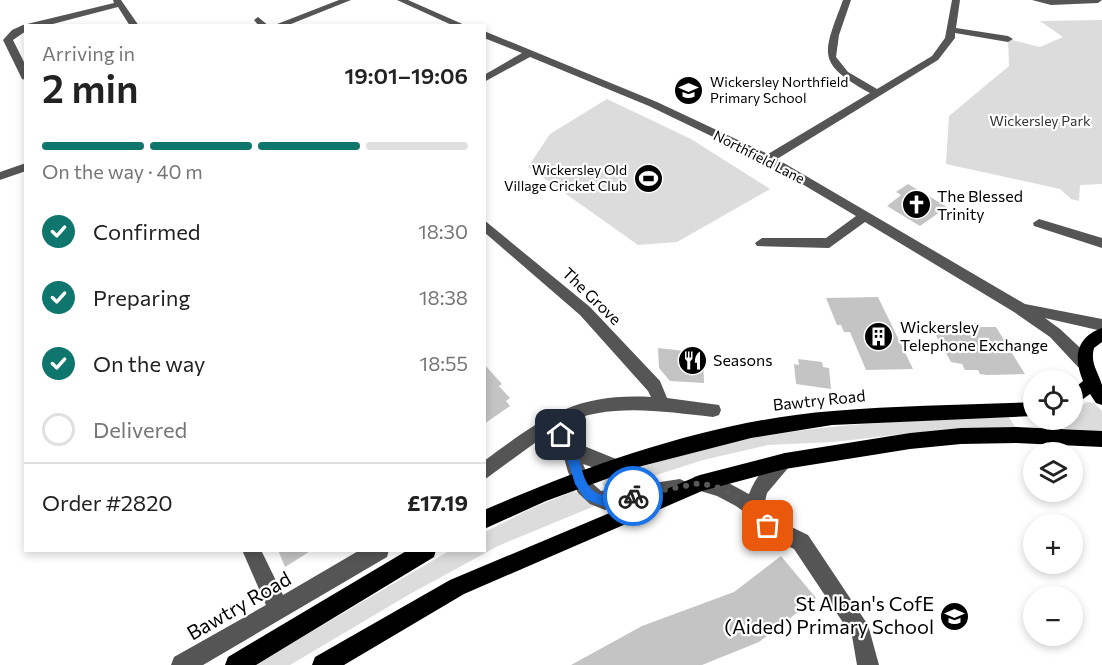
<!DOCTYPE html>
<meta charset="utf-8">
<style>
body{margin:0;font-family:Commissioner,sans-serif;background:#f2f2f2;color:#222;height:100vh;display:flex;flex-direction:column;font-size:22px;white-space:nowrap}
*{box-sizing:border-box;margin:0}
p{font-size:20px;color:#767676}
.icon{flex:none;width:33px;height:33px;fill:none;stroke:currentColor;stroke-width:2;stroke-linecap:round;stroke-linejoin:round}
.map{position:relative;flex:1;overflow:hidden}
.side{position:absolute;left:24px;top:24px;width:462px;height:528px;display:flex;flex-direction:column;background:#fff;border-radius:0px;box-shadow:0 3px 9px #0003}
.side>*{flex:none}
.fabs{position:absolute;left:1023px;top:370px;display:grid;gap:12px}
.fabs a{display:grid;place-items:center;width:60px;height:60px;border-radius:50%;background:#fff;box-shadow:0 3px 9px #0003;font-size:30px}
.pin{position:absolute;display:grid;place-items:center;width:51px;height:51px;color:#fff;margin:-26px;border-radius:12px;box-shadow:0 3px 9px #0006}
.courier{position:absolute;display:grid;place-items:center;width:60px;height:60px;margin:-30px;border:4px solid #1a73e8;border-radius:50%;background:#fff;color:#222;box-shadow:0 2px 8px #0007}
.overview em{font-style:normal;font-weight:600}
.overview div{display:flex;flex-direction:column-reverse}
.overview{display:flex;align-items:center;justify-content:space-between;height:102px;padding:0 18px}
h1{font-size:39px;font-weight:600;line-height:45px}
.bar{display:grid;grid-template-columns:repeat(4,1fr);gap:9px 6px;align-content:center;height:72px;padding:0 18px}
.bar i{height:8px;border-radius:4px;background:#e0e0e0}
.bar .selected{background:#0f766e}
.bar p{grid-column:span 4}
.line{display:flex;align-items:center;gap:15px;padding:0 18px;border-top:2px solid #e0e0e0}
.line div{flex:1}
ol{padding:0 18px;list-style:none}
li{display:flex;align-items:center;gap:18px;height:66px}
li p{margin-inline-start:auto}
li .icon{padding:6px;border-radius:50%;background:#0f766e;color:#fff;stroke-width:4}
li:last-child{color:#767676}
li i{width:33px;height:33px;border:3px solid #e0e0e0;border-radius:50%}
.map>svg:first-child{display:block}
.green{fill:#dcdcdc}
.building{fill:#c4c4c4}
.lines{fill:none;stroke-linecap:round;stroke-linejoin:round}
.minor{fill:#555;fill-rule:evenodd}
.major{fill:#000;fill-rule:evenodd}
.route{fill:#1a73e8}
.done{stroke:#595959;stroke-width:6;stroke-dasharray:0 10.8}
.labels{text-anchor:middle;stroke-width:4.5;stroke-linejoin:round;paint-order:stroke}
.far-poi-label{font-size:14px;fill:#000;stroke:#fff;text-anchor:start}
.far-park-label{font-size:14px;fill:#333;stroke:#fff}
.far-street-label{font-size:14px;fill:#000;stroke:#fff}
.poi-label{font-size:16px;fill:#000;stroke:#fff;text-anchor:start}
.street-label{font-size:16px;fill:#000;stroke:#fff}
.near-poi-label{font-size:20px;fill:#000;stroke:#fff;text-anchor:end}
.near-street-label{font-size:20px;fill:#000;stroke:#fff}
</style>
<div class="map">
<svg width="1102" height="665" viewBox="0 0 1102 665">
<rect width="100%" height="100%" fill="#fff"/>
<path class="green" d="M 1102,20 L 1102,184 L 1080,185 L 1079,201 L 1071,199 L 1060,189 L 946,164 L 949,116 L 1009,66 L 1008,39 L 1040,47 L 1063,37 L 1040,21 Z
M 607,99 L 691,139 L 770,189 L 677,242 L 638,245 L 528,167 L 550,134 Z
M 1087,402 L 1094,403 L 1102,411 L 1102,432 L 1053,427 L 1049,420 L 1072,420 L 1073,411 Z
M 1009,417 L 1015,427 L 929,431 L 834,442 L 768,445 L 703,460 L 619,487 L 606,489 L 602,483 L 606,479 C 647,465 689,451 732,442 C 824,423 916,420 1009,417 Z
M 574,491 L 597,505 L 498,546 L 410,594 L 290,665 L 255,665 L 449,551 L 484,550 L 485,532 L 530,509 Z"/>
<path class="building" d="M 908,184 L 947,207 L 920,226 L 887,206 L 901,195 L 896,192 Z
M 878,297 L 913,369 L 866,370 L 850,332 L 844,332 L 841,325 L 837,325 L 826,298 Z
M 929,323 L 977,323 L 980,327 L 996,327 L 1025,374 L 987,375 L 980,374 L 978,370 L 965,370 L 962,364 L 951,362 Z
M 658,348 L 703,353 L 704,383 L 670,381 L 659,368 Z
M 798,359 L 822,362 L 823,367 L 829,368 L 831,389 L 796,384 L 794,364 L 799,365 Z
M 484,364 L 502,384 L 499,386 L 510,398 L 506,401 L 510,406 L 484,424 Z
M 278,550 L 312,550 L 285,567 Z
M 781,556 L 816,598 L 759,642 L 702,665 L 571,665 L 642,626 L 734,592 Z"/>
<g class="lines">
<path class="minor" d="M 113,0 L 121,0 L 139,26 L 130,26 L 118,7 L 45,26 L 26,26 L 26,31 L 13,40 L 26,66 L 26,80 L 22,79 L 3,40 L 12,30 L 23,25 L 114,3 Z
M 339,0 L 351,0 L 286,26 L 272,26 Z
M 397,0 L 408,0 L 467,26 L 454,26 Z
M 843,0 L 851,0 L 839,35 L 836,57 L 848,72 L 877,89 L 932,56 L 945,38 L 952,0 L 960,0 L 956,28 L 1008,36 L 1013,39 L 1008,42 L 955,33 L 955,38 L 938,60 L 777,159 L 1025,304 L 1102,319 L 1102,331 L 1045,318 L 1060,329 L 1090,357 L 1092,362 L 1090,367 L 1084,368 L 1078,367 L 1050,337 L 1014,312 L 865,222 L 829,248 L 757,246 L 755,243 L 762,238 L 826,238 L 856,216 L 765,162 L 649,106 L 530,57 L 484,82 L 484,75 L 522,53 L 484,38 L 484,31 L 657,102 L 768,154 L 870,93 C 815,63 823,54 843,0 Z
M 1032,0 L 1102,0 L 1098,3 L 1051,5 Z
M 258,17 L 269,26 L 259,26 L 254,20 Z
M 26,163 L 26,171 L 0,180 L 0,172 Z
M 1039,219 L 1102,238 L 1102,248 L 1034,226 L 1033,223 Z
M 484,220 L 590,307 L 660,381 L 667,398 L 719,405 L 721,410 L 719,415 L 713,417 C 664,412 610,402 563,424 L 584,446 L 621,461 L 624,467 L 621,473 L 615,475 L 583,464 L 590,481 L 601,491 L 680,479 L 686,482 L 689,488 L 686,494 L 605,510 L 590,504 L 578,493 L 568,472 L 561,447 L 550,432 L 484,480 L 484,461 C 543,418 573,393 651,397 L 648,391 L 580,315 L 484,232 Z
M 785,453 L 791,455 L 794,461 L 767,493 L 764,506 L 775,519 L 808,535 L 868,625 L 879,665 L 857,665 L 852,636 L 794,549 L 761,533 L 747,514 L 736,506 L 717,496 L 694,489 L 691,483 L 694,477 C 711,470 733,486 749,494 C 755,478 769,459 785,453 Z
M 242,550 L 261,550 L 283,595 L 360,550 L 389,550 L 387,557 L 203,665 L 171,665 L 174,657 L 266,605 Z"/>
<path class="major" d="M 1102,328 L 1102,342 L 1094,348 C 1090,364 1098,371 1102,385 C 1102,391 1102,399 1102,405 L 1096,403 L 1090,394 L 1072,407 L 1072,390 L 1083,381 C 1073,358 1076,337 1102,328 Z
M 1034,402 L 1034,416 L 832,425 L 751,438 L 642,466 L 546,501 L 484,529 L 484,510 C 593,463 714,420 833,411 C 900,405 967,405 1034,402 Z
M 1016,427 L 1102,431 L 1102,447 L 1016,443 L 961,444 L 910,449 L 785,469 L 702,491 L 464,594 L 344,665 L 312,665 L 315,657 L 450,580 L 700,475 L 785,453 L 910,433 L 961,428 Z
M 408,550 L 436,550 L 434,557 L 256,665 L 225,665 L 228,657 Z"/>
</g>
<path class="route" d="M 561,430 C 586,441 574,491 604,495 C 613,496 624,492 633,490 L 637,492 L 637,500 L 605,507 L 585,499 L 575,484 L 564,448 L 556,435 Z"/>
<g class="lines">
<path class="done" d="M 633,496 L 700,483 L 720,488 L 742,500 L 754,508 L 768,526"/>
</g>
<defs>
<symbol id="school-disc" viewBox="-11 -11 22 22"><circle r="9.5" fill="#000" stroke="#fff"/><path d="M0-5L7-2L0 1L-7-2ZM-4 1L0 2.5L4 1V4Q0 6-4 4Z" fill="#fff"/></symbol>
<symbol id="stadium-disc" viewBox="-11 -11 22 22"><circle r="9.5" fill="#000" stroke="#fff"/><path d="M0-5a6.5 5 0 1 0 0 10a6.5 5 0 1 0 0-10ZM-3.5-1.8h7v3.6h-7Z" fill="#fff"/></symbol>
<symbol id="church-disc" viewBox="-11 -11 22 22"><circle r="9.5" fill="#000" stroke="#fff"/><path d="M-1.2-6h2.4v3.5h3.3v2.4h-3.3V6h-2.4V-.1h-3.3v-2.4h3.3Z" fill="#fff"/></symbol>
<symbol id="building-disc" viewBox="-11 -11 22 22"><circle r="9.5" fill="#000" stroke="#fff"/><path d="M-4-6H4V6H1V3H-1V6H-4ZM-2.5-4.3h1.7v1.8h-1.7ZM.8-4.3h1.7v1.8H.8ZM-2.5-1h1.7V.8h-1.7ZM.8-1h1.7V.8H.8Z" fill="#fff"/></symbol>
<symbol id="restaurant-disc" viewBox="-11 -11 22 22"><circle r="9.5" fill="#000" stroke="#fff"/><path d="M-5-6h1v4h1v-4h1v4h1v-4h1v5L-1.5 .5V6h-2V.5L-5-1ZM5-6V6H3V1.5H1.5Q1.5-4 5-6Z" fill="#fff"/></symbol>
</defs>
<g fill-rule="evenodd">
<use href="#school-disc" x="672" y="74" width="33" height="33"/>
<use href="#stadium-disc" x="632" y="162" width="33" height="33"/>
<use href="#church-disc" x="900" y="188" width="33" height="33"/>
<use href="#building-disc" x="862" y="320" width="33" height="33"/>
<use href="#restaurant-disc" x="676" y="344" width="33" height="33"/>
<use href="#school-disc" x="938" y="600" width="33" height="33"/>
</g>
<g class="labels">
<g class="far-poi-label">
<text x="710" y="87">Wickersley Northfield<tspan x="710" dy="16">Primary School</tspan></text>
<text x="627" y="175" text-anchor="end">Wickersley Old<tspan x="627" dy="16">Village Cricket Club</tspan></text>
</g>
<g class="far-park-label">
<text x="1040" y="126">Wickersley Park</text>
</g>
<g class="far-street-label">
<text transform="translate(759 157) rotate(27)" y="5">Northfield Lane</text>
</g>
<g class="poi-label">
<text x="937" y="202">The Blessed<tspan x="937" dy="18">Trinity</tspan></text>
<text x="900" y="333">Wickersley<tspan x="900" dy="18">Telephone Exchange</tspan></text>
<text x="713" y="366">Seasons</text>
</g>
<g class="street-label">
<text transform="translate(592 296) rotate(44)" y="6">The Grove</text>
<text transform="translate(819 400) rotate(-6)" y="6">Bawtry Road</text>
</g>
<g class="near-poi-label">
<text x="934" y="611">St Alban's CofE<tspan x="934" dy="23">(Aided) Primary School</tspan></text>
</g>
<g class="near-street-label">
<text transform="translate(239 606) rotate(-30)" y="7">Bawtry Road</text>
</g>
</g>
</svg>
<div class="fabs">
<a><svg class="icon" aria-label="locate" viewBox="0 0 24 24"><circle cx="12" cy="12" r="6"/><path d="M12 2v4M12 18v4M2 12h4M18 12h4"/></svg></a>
<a><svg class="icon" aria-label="layers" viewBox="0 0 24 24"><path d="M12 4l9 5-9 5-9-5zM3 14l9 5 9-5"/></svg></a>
<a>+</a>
<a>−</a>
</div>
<div class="pin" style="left:768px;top:526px;background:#ea580c"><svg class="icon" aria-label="bag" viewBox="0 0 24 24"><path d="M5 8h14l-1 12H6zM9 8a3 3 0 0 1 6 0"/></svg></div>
<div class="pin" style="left:561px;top:435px;background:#1f2937"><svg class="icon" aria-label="home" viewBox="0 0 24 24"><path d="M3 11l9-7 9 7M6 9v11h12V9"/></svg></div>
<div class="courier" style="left:633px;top:496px"><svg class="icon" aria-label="bike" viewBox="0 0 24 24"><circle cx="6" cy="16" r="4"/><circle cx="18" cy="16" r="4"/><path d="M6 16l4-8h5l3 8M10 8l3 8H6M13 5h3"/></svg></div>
<section class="side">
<div class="overview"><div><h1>2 min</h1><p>Arriving in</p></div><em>19:01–19:06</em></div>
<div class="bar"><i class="selected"></i><i class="selected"></i><i class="selected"></i><i></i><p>On the way · 40 m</p></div>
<ol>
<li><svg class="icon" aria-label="check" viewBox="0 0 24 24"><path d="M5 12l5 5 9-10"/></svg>Confirmed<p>18:30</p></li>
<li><svg class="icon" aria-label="check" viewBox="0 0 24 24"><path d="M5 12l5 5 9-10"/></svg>Preparing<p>18:38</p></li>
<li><svg class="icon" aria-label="check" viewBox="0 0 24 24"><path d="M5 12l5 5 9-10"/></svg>On the way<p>18:55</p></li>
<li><i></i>Delivered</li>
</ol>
<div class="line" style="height:78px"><div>Order #2820</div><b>£17.19</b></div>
</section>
</div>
